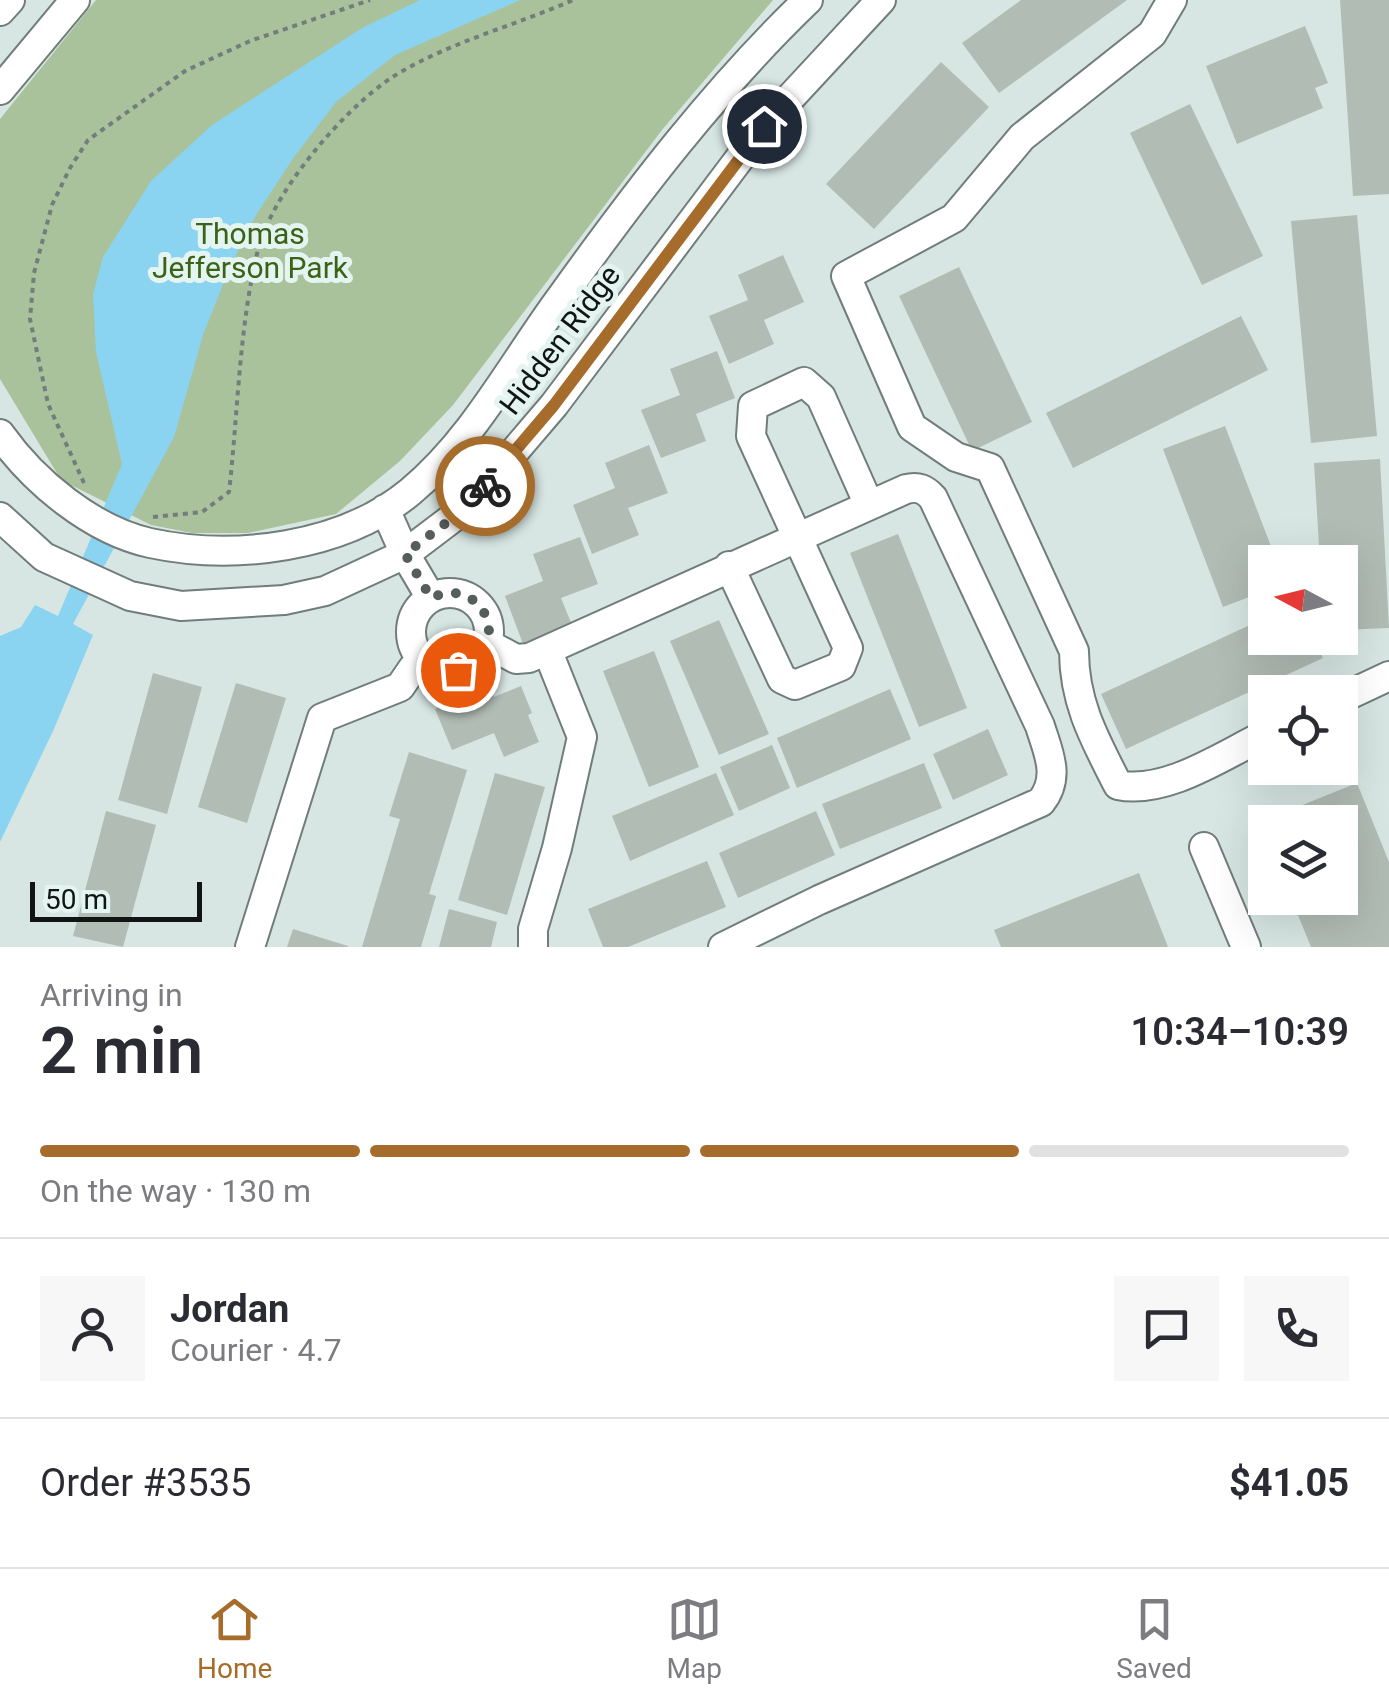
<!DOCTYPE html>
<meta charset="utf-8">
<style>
body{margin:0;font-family:Roboto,sans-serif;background:#f7f7f7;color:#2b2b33;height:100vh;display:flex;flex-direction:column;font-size:38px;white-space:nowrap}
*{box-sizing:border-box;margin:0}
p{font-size:32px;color:#7c7c81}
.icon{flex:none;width:55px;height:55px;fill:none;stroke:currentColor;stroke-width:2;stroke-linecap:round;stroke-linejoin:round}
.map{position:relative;height:947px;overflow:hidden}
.details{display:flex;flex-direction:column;background:#fff;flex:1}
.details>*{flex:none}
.needle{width:65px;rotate:277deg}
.fabs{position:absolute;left:1248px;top:545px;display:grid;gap:20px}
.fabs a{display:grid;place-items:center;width:110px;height:110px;border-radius:0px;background:#fff;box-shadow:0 10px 40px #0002;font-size:50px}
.scale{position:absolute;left:30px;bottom:25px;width:172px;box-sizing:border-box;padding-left:10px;border:5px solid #101514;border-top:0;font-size:28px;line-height:35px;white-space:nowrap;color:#101514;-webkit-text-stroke:8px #e4f4f0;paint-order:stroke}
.pin{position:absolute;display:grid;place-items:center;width:85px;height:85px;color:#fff;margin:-42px;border:5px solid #fff;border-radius:50%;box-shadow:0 2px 10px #0007}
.courier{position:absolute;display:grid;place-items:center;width:100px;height:100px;margin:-50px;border:8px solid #a66c2c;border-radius:50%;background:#fff;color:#222;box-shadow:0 2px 12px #0007}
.overview em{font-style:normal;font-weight:600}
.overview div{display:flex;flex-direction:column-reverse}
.overview{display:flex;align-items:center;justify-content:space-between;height:170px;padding:0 40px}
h1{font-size:65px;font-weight:600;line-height:75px}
.bar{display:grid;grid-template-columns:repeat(4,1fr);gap:15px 10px;align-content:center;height:120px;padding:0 40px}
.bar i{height:12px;border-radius:8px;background:#e1e1e2}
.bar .selected{background:#a66c2c}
.bar p{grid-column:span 4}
.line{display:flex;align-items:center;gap:25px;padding:0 40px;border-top:2px solid #e1e1e2}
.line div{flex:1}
.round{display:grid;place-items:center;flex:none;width:105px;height:105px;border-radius:0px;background:#f7f7f7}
.tabs{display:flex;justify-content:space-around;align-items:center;height:140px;border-top:2px solid #e1e1e2;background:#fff;font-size:28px;color:#7c7c81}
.tabs a{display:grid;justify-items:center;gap:5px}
.tabs .selected{color:#a66c2c}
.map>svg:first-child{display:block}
.green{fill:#a9c29b}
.water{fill:#8ad4f1}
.building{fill:#b1bcb5}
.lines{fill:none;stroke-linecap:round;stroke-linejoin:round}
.minor-casing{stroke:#707d7a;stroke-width:32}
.path{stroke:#737d7b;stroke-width:4;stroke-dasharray:5 5;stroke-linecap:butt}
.minor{stroke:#fff;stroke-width:28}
.done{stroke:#565e5c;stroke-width:10;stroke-dasharray:0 18}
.route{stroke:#a66c2c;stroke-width:12}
.labels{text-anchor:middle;stroke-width:10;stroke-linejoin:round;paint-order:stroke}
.park-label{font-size:30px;fill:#3b6318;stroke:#e4f4f0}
.street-label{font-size:30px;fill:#101514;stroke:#e4f4f0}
</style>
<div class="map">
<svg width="1389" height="947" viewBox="0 0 1389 947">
<rect width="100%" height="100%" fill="#d7e6e3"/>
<path class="green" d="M 96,0 L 773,0 L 662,130 L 453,405 L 400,461 L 336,514 L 248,533 L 192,533 L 151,525 L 61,480 L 0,379 L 0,119 Z"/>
<path class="water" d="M 420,0 L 520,0 L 395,55 L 336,102 L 294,157 L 256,215 L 229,269 L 203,335 L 174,437 L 73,624 L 93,635 L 54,729 L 0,842 L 0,636 L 21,627 L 35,605 L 58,616 L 122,464 L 96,352 L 93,294 L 103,257 L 151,181 L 212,125 L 362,28 Z"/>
<path class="building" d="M 1021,0 L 1127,0 L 999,93 L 962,43 Z
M 1340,0 L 1389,0 L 1389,194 L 1353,196 Z
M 1305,26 L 1328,83 L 1315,88 L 1323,108 L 1237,144 L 1206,66 Z
M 941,62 L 989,107 L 874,229 L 826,184 Z
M 1190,104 L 1263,256 L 1202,285 L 1130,133 Z
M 1357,215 L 1377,436 L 1311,443 L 1291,221 Z
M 783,255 L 804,302 L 764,320 L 774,344 L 729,364 L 709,316 L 748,300 L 738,275 Z
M 959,267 L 1032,422 L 972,451 L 899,296 Z
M 1241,316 L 1268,370 L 1073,468 L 1046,413 Z
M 717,351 L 735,398 L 696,414 L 706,441 L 661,458 L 641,410 L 680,395 L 670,369 Z
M 1225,426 L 1277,562 L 1265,562 L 1265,591 L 1223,607 L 1163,449 Z
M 649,445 L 668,493 L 628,508 L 639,535 L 592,554 L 573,505 L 615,488 L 605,463 Z
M 1380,459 L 1389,628 L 1340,630 L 1340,562 L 1320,562 L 1314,463 Z
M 898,534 L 967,708 L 919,727 L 850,553 Z
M 580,537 L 598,584 L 561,598 L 572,625 L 523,644 L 505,596 L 543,581 L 533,554 Z
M 1265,618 L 1265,638 L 1313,638 L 1323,658 L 1126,749 L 1101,694 Z
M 719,620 L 769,734 L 719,755 L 670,641 Z
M 654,651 L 699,767 L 649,787 L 603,671 Z
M 153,673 L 202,687 L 167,814 L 118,800 Z
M 236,683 L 286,698 L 247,823 L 198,807 Z
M 490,686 L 494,697 L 521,686 L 532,713 L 528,715 L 539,742 L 504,757 L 494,733 L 452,750 L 435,709 Z
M 890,689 L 911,739 L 797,788 L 777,738 Z
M 988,729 L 1008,775 L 953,800 L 933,754 Z
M 772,745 L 790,788 L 739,811 L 720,767 Z
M 409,752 L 467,770 L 429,894 L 436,896 L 421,947 L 362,947 L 400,819 L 389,816 Z
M 924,763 L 942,808 L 840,849 L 822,804 Z
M 495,773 L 545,787 L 507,915 L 458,900 Z
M 716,773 L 734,815 L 630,861 L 612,816 Z
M 1357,783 L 1389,862 L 1389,947 L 1311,947 L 1291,898 L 1340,898 L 1340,822 L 1265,822 L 1265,832 L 1260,822 Z
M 106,811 L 156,825 L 123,947 L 73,936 Z
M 816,811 L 835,855 L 738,898 L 719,853 Z
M 707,861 L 726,907 L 628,947 L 603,947 L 588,909 Z
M 1139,873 L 1168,947 L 1001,947 L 994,930 Z
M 449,909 L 497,922 L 491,947 L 439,947 Z
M 293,929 L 348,946 L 348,947 L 287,947 Z"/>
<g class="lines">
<defs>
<path id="minor" d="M 1172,0 L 1152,34 L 1022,137 L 954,218 L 846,276 L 912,427 L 956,457 L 990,468 L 1074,651 C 1074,703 1095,740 1118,785 C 1166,795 1223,755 1265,735
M 0,11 L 10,0
M 0,90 L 75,0
M 0,434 C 34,482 92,530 150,543 C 234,561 342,548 410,492 C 474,439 513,362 562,296 C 636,193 716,88 808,0
M 385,509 L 405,554 L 431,598
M 0,517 L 44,557 L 130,596 L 181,606 L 284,600 L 325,591 L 405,554 L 467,507 L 554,405 L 764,126 L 881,0
M 729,566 L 782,679 L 795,685 L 841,666 L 848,648 L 751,436 L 753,406 L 804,382 L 821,397 L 869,505
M411 632a39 39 0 1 1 78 0a39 39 0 1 1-78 0Z
M 488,644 L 516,659 L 529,658 L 906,489 C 918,486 925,489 933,498 L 1040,726 C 1048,752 1061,777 1041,802 L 819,900 L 723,947
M 1340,699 L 1389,676
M 1204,847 L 1246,947
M 250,947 L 322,718 L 400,687 L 413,668 L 423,660
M 533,947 L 533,929 L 557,848 L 582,737 L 548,652"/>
</defs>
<use href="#minor" class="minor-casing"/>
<path class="path" d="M 84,483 L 48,404 L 30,319 L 34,273 L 52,205 L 70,168 L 88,140 L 185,71 L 250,41 L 370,0
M 153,517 L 202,512 L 229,492 C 238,414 239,326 258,250 C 272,193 342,111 391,78 C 446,43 514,26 573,0"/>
<use href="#minor" class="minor"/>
</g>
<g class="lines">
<path class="done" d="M 458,670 C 516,650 484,573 431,598 L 405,554 L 467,507 L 485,486"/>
<path class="route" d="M 485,486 L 554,405 L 764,126"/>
</g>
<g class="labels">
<g class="park-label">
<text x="250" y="244">Thomas<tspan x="250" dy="34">Jefferson Park</tspan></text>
</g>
<g class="street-label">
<text transform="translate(560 340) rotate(-53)" y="10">Hidden Ridge</text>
</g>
</g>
</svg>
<div class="fabs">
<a><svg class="needle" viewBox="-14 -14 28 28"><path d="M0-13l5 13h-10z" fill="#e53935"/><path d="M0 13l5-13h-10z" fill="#7c7c81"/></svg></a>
<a><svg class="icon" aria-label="locate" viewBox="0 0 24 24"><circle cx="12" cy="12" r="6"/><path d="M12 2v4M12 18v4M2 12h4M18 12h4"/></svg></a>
<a><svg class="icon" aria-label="layers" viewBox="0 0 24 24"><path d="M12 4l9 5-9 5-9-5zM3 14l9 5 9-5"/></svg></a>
</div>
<div class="scale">50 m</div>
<div class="pin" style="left:458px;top:670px;background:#ea580c"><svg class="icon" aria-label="bag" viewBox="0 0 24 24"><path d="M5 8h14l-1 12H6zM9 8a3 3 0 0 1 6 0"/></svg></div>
<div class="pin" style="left:764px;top:126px;background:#1f2937"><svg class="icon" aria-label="home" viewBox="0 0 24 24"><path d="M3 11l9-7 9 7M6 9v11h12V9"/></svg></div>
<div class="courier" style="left:485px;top:486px"><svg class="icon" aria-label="bike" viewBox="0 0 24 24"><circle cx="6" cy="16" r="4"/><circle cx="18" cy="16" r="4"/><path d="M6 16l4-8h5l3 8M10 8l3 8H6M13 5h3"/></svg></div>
</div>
<section class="details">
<div class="overview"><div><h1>2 min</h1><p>Arriving in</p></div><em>10:34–10:39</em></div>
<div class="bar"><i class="selected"></i><i class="selected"></i><i class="selected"></i><i></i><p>On the way · 130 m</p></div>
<div class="line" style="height:180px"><a class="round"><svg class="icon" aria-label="person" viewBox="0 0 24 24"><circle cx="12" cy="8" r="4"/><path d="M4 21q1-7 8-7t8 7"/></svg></a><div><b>Jordan</b><p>Courier · 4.7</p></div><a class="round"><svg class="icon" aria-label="chat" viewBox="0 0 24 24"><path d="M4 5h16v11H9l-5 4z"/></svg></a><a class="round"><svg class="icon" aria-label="phone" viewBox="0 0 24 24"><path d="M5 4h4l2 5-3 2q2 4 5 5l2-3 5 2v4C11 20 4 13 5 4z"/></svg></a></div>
<div class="line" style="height:130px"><div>Order #3535</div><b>$41.05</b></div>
</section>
<nav class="tabs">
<a class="selected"><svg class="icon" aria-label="home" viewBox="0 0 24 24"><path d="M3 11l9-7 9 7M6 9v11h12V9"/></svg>Home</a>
<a><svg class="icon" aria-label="map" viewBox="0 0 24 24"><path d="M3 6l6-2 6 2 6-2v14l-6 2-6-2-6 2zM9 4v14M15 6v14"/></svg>Map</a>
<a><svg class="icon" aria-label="saved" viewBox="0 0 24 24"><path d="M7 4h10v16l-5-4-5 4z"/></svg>Saved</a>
</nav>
